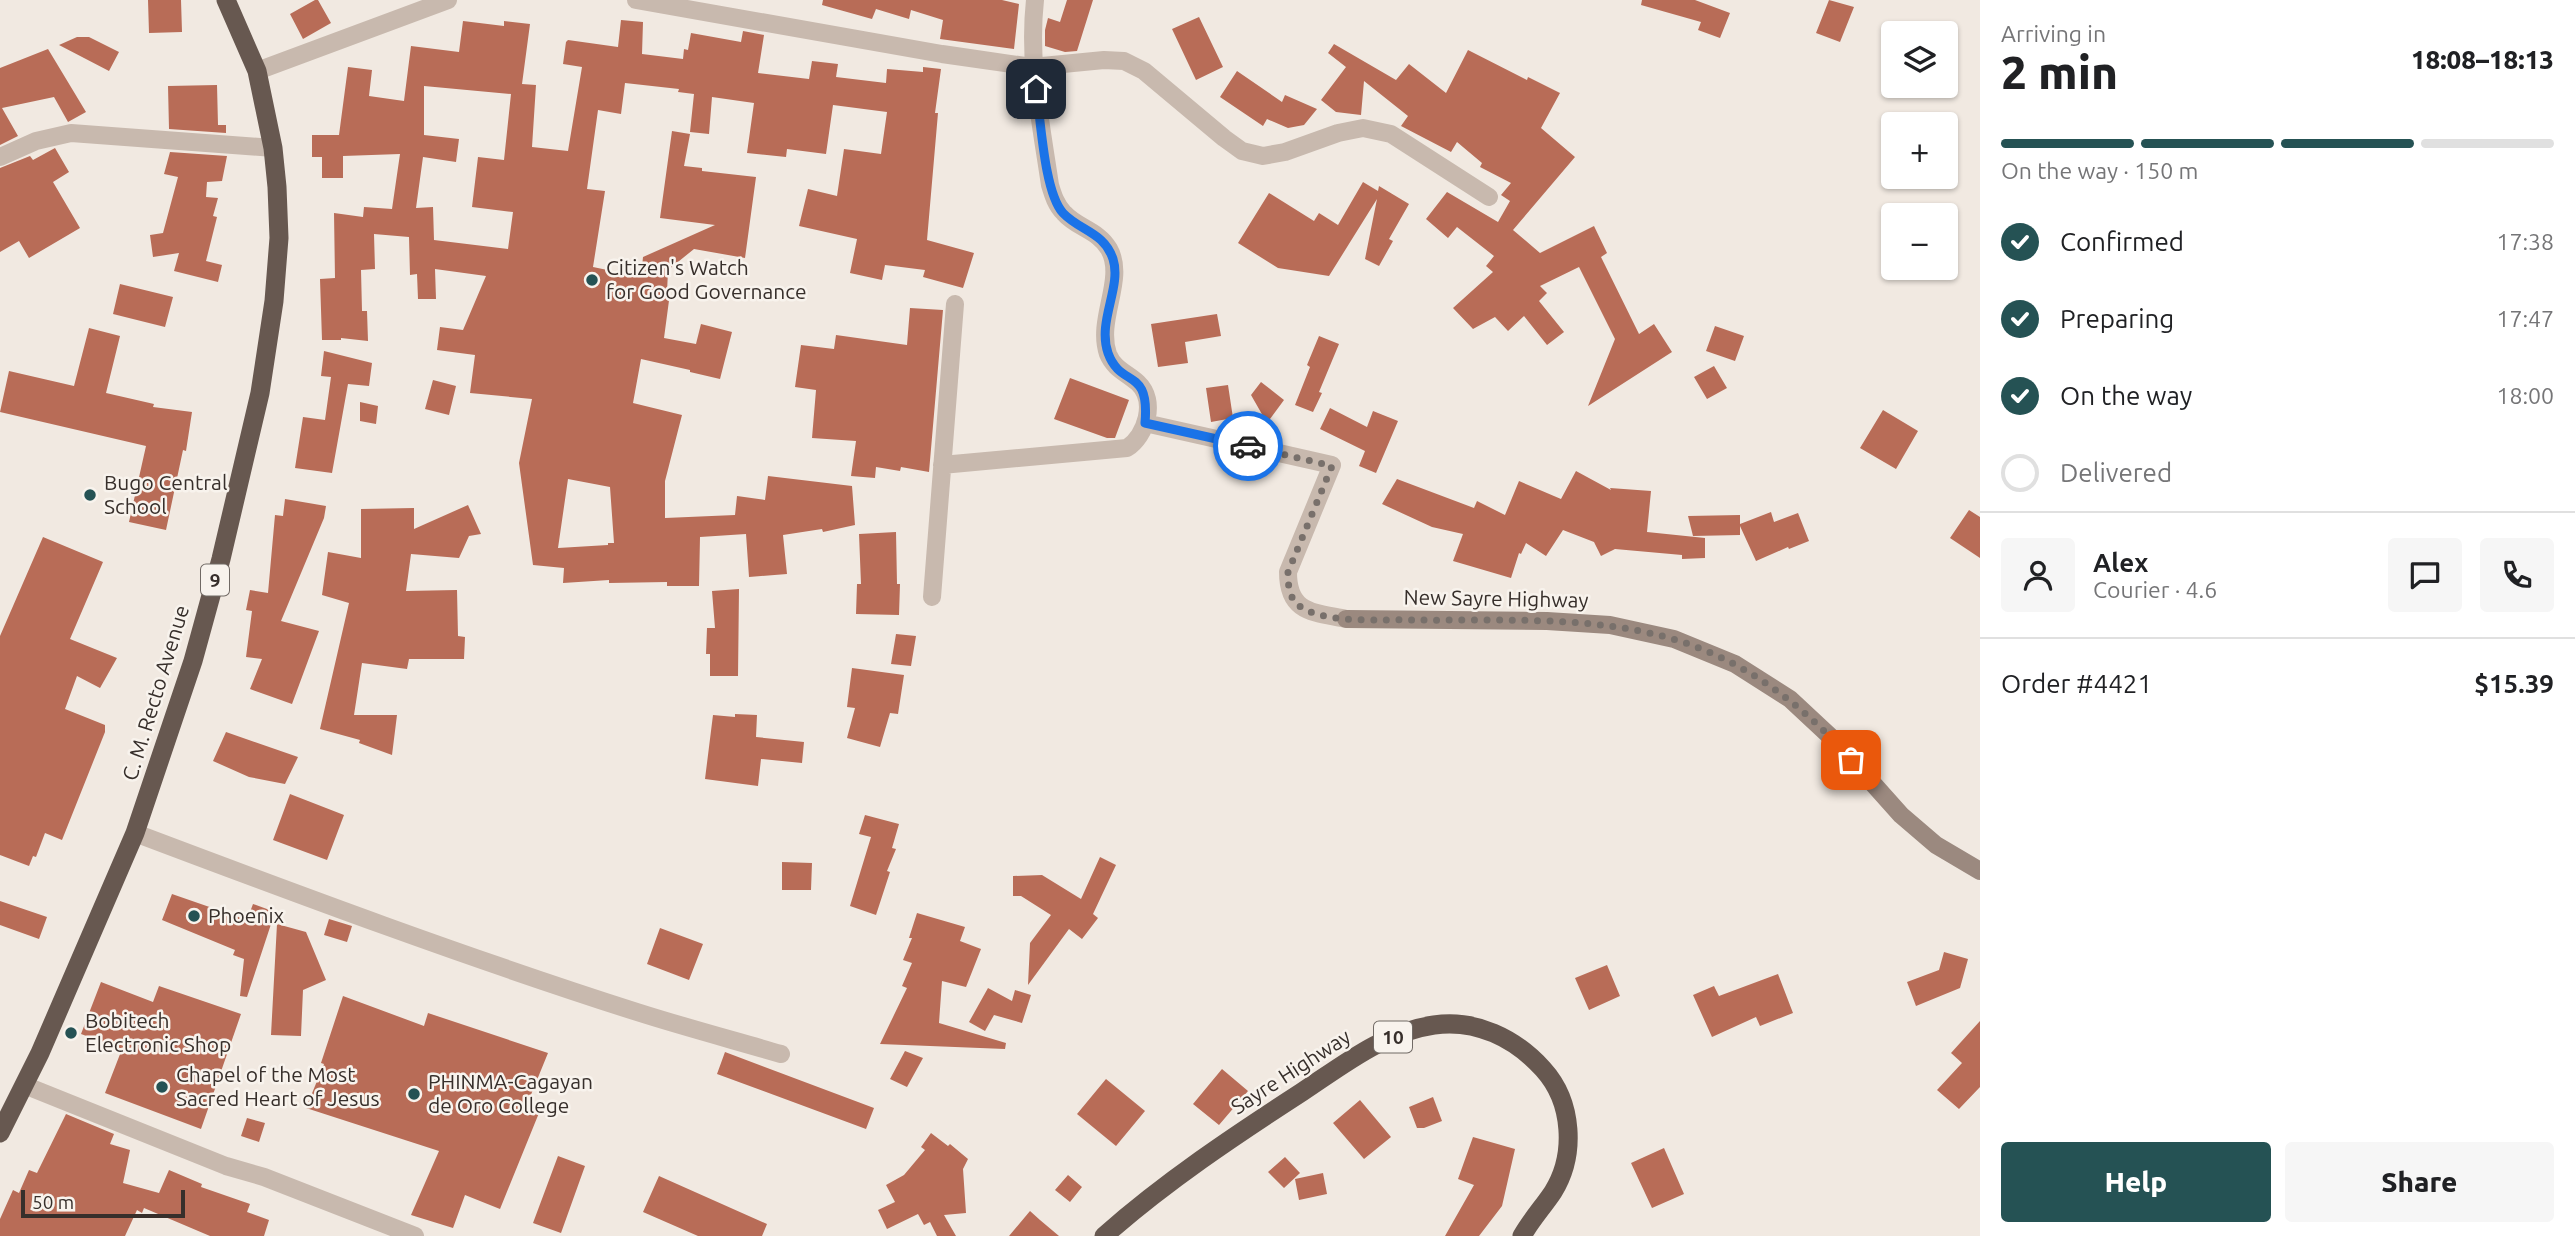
<!DOCTYPE html>
<meta charset="utf-8">
<style>
body{margin:0;font-family:Ubuntu,sans-serif;background:#f6f6f6;color:#202124;height:100vh;display:flex;flex-direction:column;font-size:26px;white-space:nowrap}
*{box-sizing:border-box;margin:0}
p{font-size:23px;color:#757577}
.icon{flex:none;width:38px;height:38px;fill:none;stroke:currentColor;stroke-width:2;stroke-linecap:round;stroke-linejoin:round}
.map{position:relative;flex:1;overflow:hidden}
.sheet{display:flex;flex-direction:column;background:#fff;width:595px}
.sheet>*{flex:none}
.buttons{position:absolute;left:1881px;top:21px;display:grid;gap:14px}
.buttons a{display:grid;place-items:center;width:77px;height:77px;border-radius:7px;background:#fff;box-shadow:0 2px 5px #0004;font-size:35px}
.scale{position:absolute;left:21px;bottom:18px;width:164px;box-sizing:border-box;padding-left:7px;border:4px solid #372f2b;border-top:0;font-size:19px;line-height:24px;white-space:nowrap;color:#372f2b;-webkit-text-stroke:5px #f8f3ed;paint-order:stroke}
.pin{position:absolute;display:grid;place-items:center;width:60px;height:60px;color:#fff;margin:-30px;border-radius:14px;box-shadow:0 4px 10px #0006}
.courier{position:absolute;display:grid;place-items:center;width:70px;height:70px;margin:-35px;border:5px solid #1a73e8;border-radius:50%;background:#fff;color:#222;box-shadow:0 2px 9px #0007}
.head em{font-style:normal;font-weight:800}
.head div{display:flex;flex-direction:column-reverse}
.head{display:flex;align-items:center;justify-content:space-between;height:119px;padding:0 21px}
h1{font-size:46px;font-weight:800;line-height:52px}
.bar{display:grid;grid-template-columns:repeat(4,1fr);gap:10px 7px;align-content:center;height:84px;padding:0 21px}
.bar i{height:9px;border-radius:5px;background:#e0e0e0}
.bar .selected{background:#255254}
.bar p{grid-column:span 4}
.line{display:flex;align-items:center;gap:18px;padding:0 21px;border-top:2px solid #e0e0e0}
.line div{flex:1}
.round{display:grid;place-items:center;flex:none;width:74px;height:74px;border-radius:7px;background:#f6f6f6}
ol{padding:0 21px;list-style:none}
li{display:flex;align-items:center;gap:21px;height:77px}
li p{margin-inline-start:auto}
li .icon{padding:7px;border-radius:50%;background:#255254;color:#fff;stroke-width:4}
li:last-child{color:#757577}
li i{width:38px;height:38px;border:4px solid #e0e0e0;border-radius:50%}
.button{display:flex;gap:14px;margin-top:auto;padding:14px 21px}
.button a{flex:1;height:80px;border-radius:7px;background:#255254;color:#fff;font-size:28px;font-weight:800;line-height:80px;text-align:center}
.button a+a{background:#f6f6f6;color:#202124}
main{display:flex;flex:1;min-height:0}
.map>svg:first-child{display:block}
.building{fill:#b86c57;fill-rule:evenodd}
.lines{fill:none;stroke-linecap:round;stroke-linejoin:round}
.minor{stroke:#c8b9ae;stroke-width:18}
.secondary{stroke:#9b897f;stroke-width:18}
.trunk{stroke:#675850;stroke-width:19}
.done{stroke:#78706b;stroke-width:7;stroke-dasharray:0 12.6}
.route{stroke:#1a73e8;stroke-width:9}
.poi-dot{fill:#255254;stroke:#f8f3ed;stroke-width:2.5}
.labels{text-anchor:middle;stroke-width:5;stroke-linejoin:round;paint-order:stroke}
.shield{fill:#f8f3ed;stroke:#716a65;stroke-width:2}
.shield-label{font-size:19px;font-weight:bold;fill:#372f2b}
.poi-label{font-size:21px;fill:#372f2b;stroke:#f8f3ed;text-anchor:start}
.street-label{font-size:21px;fill:#372f2b;stroke:#f8f3ed}
</style>
<main>
<div class="map">
<svg width="1980" height="1236" viewBox="0 0 1980 1236">
<rect width="100%" height="100%" fill="#f1e9e1"/>
<path class="building" d="M 148,0 L 181,0 L 182,32 L 149,33 Z
M 315,0 L 318,0 L 331,23 L 303,39 L 290,14 Z
M 823,0 L 1002,0 L 1019,4 L 1014,49 L 940,39 L 943,20 L 911,10 L 909,19 L 876,9 L 872,19 L 822,5 Z
M 1067,0 L 1093,0 L 1077,51 L 1065,52 L 1045,46 L 1045,30 L 1048,18 L 1060,22 Z
M 1642,0 L 1695,0 L 1730,13 L 1720,38 L 1698,30 L 1701,22 L 1641,5 Z
M 1829,0 L 1854,7 L 1840,42 L 1816,33 Z
M 1199,17 L 1223,67 L 1196,80 L 1172,29 Z
M 621,20 L 643,22 L 642,54 L 683,59 L 684,49 L 688,50 L 691,33 L 741,42 L 743,31 L 764,35 L 758,73 L 809,79 L 812,61 L 838,64 L 836,77 L 886,83 L 887,69 L 923,72 L 923,67 L 941,69 L 935,113 L 938,113 L 927,240 L 974,253 L 963,288 L 923,277 L 925,270 L 885,265 L 882,280 L 850,273 L 857,239 L 799,226 L 808,189 L 837,196 L 844,149 L 881,154 L 887,112 L 833,105 L 826,154 L 787,149 L 786,157 L 747,153 L 754,103 L 712,97 L 709,134 L 690,132 L 694,94 L 678,92 L 679,89 L 625,83 L 621,114 L 598,110 L 587,189 L 605,191 L 593,267 L 641,277 L 643,257 L 715,225 L 660,218 L 672,131 L 690,134 L 684,166 L 702,168 L 702,171 L 756,177 L 745,258 L 694,249 L 668,270 L 667,293 L 670,293 L 664,338 L 696,344 L 701,324 L 732,332 L 720,379 L 690,372 L 690,370 L 641,359 L 633,403 L 682,415 L 665,481 L 665,518 L 735,515 L 737,496 L 765,500 L 768,476 L 852,486 L 855,525 L 823,532 L 822,529 L 783,535 L 787,574 L 749,577 L 746,534 L 700,537 L 699,586 L 667,586 L 667,582 L 609,583 L 609,580 L 563,583 L 564,568 L 533,565 L 519,463 L 532,399 L 470,393 L 475,355 L 437,350 L 440,327 L 463,330 L 486,276 L 435,269 L 436,299 L 418,299 L 417,274 L 410,275 L 409,237 L 374,234 L 375,269 L 361,270 L 362,311 L 367,311 L 368,341 L 341,338 L 341,340 L 322,340 L 320,279 L 335,278 L 334,213 L 363,217 L 364,207 L 392,209 L 400,154 L 343,156 L 343,178 L 322,178 L 322,157 L 312,157 L 312,135 L 339,135 L 348,67 L 372,70 L 369,96 L 404,101 L 411,46 L 459,52 L 463,21 L 504,26 L 504,21 L 530,24 L 522,84 L 536,85 L 532,147 L 568,151 L 582,67 L 563,64 L 566,42 L 568,40 L 618,47 ZM 424,86 L 511,94 L 504,160 L 478,157 L 472,207 L 513,212 L 508,249 L 434,240 L 433,207 L 416,208 L 423,157 L 456,162 L 459,139 L 424,135 ZM 568,479 L 610,487 L 614,543 L 608,543 L 608,545 L 558,548 Z
M 77,37 L 89,37 L 119,52 L 109,71 L 59,45 Z
M 1334,44 L 1396,80 L 1409,64 L 1446,93 L 1468,50 L 1527,80 L 1528,77 L 1560,93 L 1541,128 L 1575,157 L 1513,230 L 1540,253 L 1594,226 L 1607,253 L 1601,257 L 1639,334 L 1654,324 L 1672,352 L 1588,406 L 1615,339 L 1579,267 L 1540,286 L 1547,293 L 1539,301 L 1564,332 L 1547,345 L 1524,316 L 1508,331 L 1495,317 L 1473,329 L 1453,308 L 1493,272 L 1486,266 L 1494,256 L 1457,227 L 1448,238 L 1426,219 L 1447,192 L 1498,222 L 1510,201 L 1501,195 L 1511,183 L 1480,167 L 1482,163 L 1457,142 L 1451,152 L 1401,126 L 1408,116 L 1364,81 L 1361,115 L 1336,112 L 1321,100 L 1346,67 L 1328,53 Z
M 48,49 L 86,112 L 68,122 L 54,97 L 2,108 L 18,136 L 0,145 L 0,68 Z
M 1237,71 L 1282,102 L 1285,95 L 1317,109 L 1304,125 L 1288,128 L 1267,119 L 1263,126 L 1220,97 Z
M 217,85 L 218,125 L 226,125 L 226,133 L 169,129 L 168,86 Z
M 55,148 L 69,172 L 53,182 L 80,228 L 29,258 L 19,241 L 0,252 L 0,168 L 30,156 L 33,160 Z
M 170,152 L 227,156 L 222,181 L 207,182 L 206,197 L 218,198 L 213,216 L 217,217 L 206,261 L 222,265 L 218,282 L 174,271 L 179,253 L 153,257 L 150,235 L 163,233 L 178,177 L 164,174 Z
M 1363,182 L 1378,191 L 1379,186 L 1409,204 L 1389,239 L 1393,241 L 1379,266 L 1365,259 L 1377,199 L 1329,276 L 1278,268 L 1238,243 L 1269,193 L 1314,221 L 1319,213 L 1338,225 Z
M 120,284 L 173,297 L 165,327 L 113,314 Z
M 910,308 L 943,310 L 929,472 L 901,467 L 900,471 L 876,467 L 875,478 L 851,476 L 856,441 L 812,438 L 816,390 L 795,387 L 801,345 L 834,349 L 836,335 L 907,345 Z
M 1217,314 L 1221,336 L 1185,342 L 1188,363 L 1158,367 L 1151,324 Z
M 1715,326 L 1744,336 L 1735,361 L 1706,351 Z
M 89,328 L 120,336 L 106,393 L 154,404 L 153,407 L 192,412 L 186,451 L 183,450 L 166,530 L 129,522 L 146,446 L 0,412 L 9,371 L 74,386 Z
M 1319,336 L 1339,344 L 1319,392 L 1322,393 L 1313,412 L 1295,405 L 1310,367 L 1307,365 Z
M 324,351 L 372,363 L 369,386 L 348,384 L 332,473 L 295,468 L 303,417 L 325,420 L 331,377 L 321,376 Z
M 1714,366 L 1727,388 L 1707,399 L 1694,377 Z
M 1070,378 L 1129,400 L 1115,438 L 1107,438 L 1054,419 Z
M 433,380 L 456,386 L 449,415 L 425,409 Z
M 1261,382 L 1284,400 L 1267,423 L 1251,395 Z
M 1228,385 L 1233,418 L 1211,422 L 1206,388 Z
M 360,402 L 378,406 L 376,424 L 360,421 Z
M 1330,408 L 1367,427 L 1373,411 L 1398,421 L 1376,473 L 1359,466 L 1365,451 L 1320,429 Z
M 1883,410 L 1918,431 L 1896,469 L 1860,448 Z
M 1576,471 L 1611,490 L 1610,488 L 1651,491 L 1647,532 L 1705,538 L 1705,558 L 1682,559 L 1682,555 L 1615,549 L 1601,556 L 1594,542 L 1563,530 L 1546,556 L 1526,543 L 1521,554 L 1519,553 L 1511,578 L 1453,561 L 1463,534 L 1432,527 L 1382,504 L 1397,479 L 1474,508 L 1477,501 L 1505,515 L 1519,481 L 1561,499 Z
M 285,499 L 326,506 L 324,518 L 281,621 L 319,631 L 292,704 L 250,689 L 262,659 L 246,657 L 252,611 L 246,610 L 250,590 L 268,593 L 275,515 L 283,516 Z
M 468,505 L 481,534 L 469,536 L 459,558 L 411,554 L 406,591 L 457,590 L 458,636 L 465,637 L 464,659 L 409,659 L 407,669 L 362,663 L 354,715 L 397,715 L 392,755 L 359,743 L 360,740 L 320,729 L 349,603 L 322,595 L 328,552 L 361,558 L 361,509 L 414,508 L 414,529 Z
M 1969,510 L 1980,517 L 1980,558 L 1950,538 Z
M 1771,512 L 1774,522 L 1798,513 L 1809,541 L 1789,549 L 1788,547 L 1756,561 L 1740,526 L 1740,535 L 1693,536 L 1688,516 L 1740,515 L 1740,524 Z
M 896,532 L 897,584 L 900,584 L 899,615 L 856,614 L 857,584 L 861,584 L 859,534 Z
M 43,537 L 103,562 L 70,639 L 117,658 L 100,688 L 77,676 L 65,709 L 105,725 L 105,732 L 62,840 L 45,833 L 36,857 L 33,856 L 29,866 L 0,855 L 0,636 Z
M 739,589 L 738,676 L 710,676 L 710,654 L 706,654 L 707,628 L 715,628 L 712,591 Z
M 896,634 L 916,636 L 911,666 L 891,664 Z
M 852,668 L 904,675 L 898,714 L 890,713 L 880,747 L 847,738 L 855,708 L 847,707 Z
M 735,714 L 757,715 L 756,737 L 804,742 L 802,763 L 761,759 L 758,786 L 705,779 L 713,715 L 735,717 Z
M 226,732 L 298,757 L 285,784 L 249,777 L 213,761 Z
M 290,794 L 344,815 L 327,860 L 273,840 Z
M 865,815 L 899,824 L 892,848 L 896,849 L 887,871 L 890,872 L 876,915 L 850,906 L 871,837 L 859,834 Z
M 1100,857 L 1116,865 L 1093,914 L 1098,918 L 1082,939 L 1069,929 L 1028,985 L 1030,943 L 1051,915 L 1021,896 L 1013,896 L 1013,876 L 1042,875 L 1081,899 Z
M 782,862 L 812,863 L 811,890 L 782,890 Z
M 172,894 L 247,920 L 253,904 L 275,912 L 247,997 L 240,996 L 244,959 L 233,955 L 235,950 L 162,920 Z
M 0,901 L 47,917 L 39,939 L 0,925 Z
M 917,913 L 965,927 L 960,941 L 981,949 L 966,987 L 942,981 L 939,1023 L 1006,1043 L 1005,1049 L 880,1044 L 907,988 L 902,986 L 912,963 L 903,960 L 912,938 L 909,938 Z
M 329,919 L 352,926 L 347,942 L 324,935 Z
M 277,924 L 306,932 L 326,980 L 303,990 L 301,1036 L 271,1035 Z
M 660,928 L 703,944 L 689,980 L 647,964 Z
M 1944,952 L 1968,959 L 1960,988 L 1916,1006 L 1907,982 L 1939,970 Z
M 1607,965 L 1620,996 L 1589,1010 L 1575,978 Z
M 1778,974 L 1793,1013 L 1760,1026 L 1756,1017 L 1712,1037 L 1693,995 L 1714,986 L 1719,996 Z
M 101,982 L 153,1002 L 159,986 L 241,1014 L 201,1129 L 105,1093 L 122,1049 L 81,1034 Z
M 988,988 L 1012,1001 L 1015,990 L 1031,995 L 1022,1023 L 994,1015 L 985,1031 L 969,1022 Z
M 343,996 L 424,1026 L 428,1013 L 548,1053 L 528,1102 L 541,1108 L 500,1209 L 465,1195 L 453,1228 L 411,1215 L 439,1151 L 306,1108 L 324,1064 L 321,1063 Z
M 1980,1021 L 1980,1087 L 1959,1109 L 1937,1090 L 1962,1063 L 1951,1053 Z
M 905,1051 L 923,1058 L 907,1087 L 890,1079 Z
M 725,1052 L 874,1108 L 866,1129 L 717,1074 Z
M 1222,1069 L 1248,1091 L 1219,1125 L 1193,1104 Z
M 1106,1079 L 1145,1111 L 1116,1146 L 1077,1114 Z
M 1433,1097 L 1442,1121 L 1424,1128 L 1417,1128 L 1409,1107 Z
M 1360,1100 L 1391,1137 L 1364,1159 L 1333,1123 Z
M 66,1114 L 114,1134 L 110,1144 L 130,1150 L 123,1183 L 159,1193 L 169,1170 L 202,1184 L 201,1187 L 250,1204 L 247,1212 L 269,1220 L 264,1236 L 210,1236 L 144,1208 L 142,1213 L 137,1210 L 125,1236 L 0,1236 L 0,1219 L 13,1190 L 19,1193 L 29,1170 L 37,1173 Z
M 247,1118 L 265,1123 L 259,1142 L 241,1136 Z
M 931,1133 L 948,1146 L 950,1144 L 968,1159 L 963,1169 L 966,1213 L 944,1215 L 956,1236 L 937,1236 L 930,1222 L 924,1225 L 918,1214 L 887,1229 L 878,1210 L 895,1202 L 886,1185 L 904,1175 L 925,1150 L 921,1147 Z
M 1473,1137 L 1515,1149 L 1502,1206 L 1479,1236 L 1445,1236 L 1474,1185 L 1458,1179 Z
M 1664,1148 L 1684,1194 L 1652,1208 L 1631,1163 Z
M 558,1156 L 585,1166 L 561,1233 L 533,1223 Z
M 1285,1157 L 1300,1173 L 1284,1188 L 1268,1172 Z
M 1323,1173 L 1327,1194 L 1299,1200 L 1295,1179 Z
M 1068,1175 L 1082,1187 L 1070,1202 L 1055,1190 Z
M 659,1176 L 767,1224 L 762,1236 L 698,1236 L 643,1212 Z
M 1030,1211 L 1040,1220 L 1059,1236 L 1009,1236 Z"/>
<g class="lines">
<path class="minor" d="M 636,0 L 942,54 L 1032,67 L 1104,60 L 1124,61 L 1144,71 L 1224,138 L 1242,151 L 1263,156 L 1285,152 L 1338,133 L 1363,128 L 1391,134 L 1489,197
M 257,71 L 448,0
M 0,157 L 36,141 L 71,133 L 273,148
M 1145,423 L 1332,465 L 1288,572 C 1288,613 1313,612 1346,619
M 942,465 L 1127,448 C 1146,436 1157,401 1138,383 C 1127,373 1114,369 1108,354 C 1096,319 1126,279 1109,249 C 1098,230 1077,228 1064,213 C 1056,205 1053,195 1050,185 C 1041,123 1028,63 1035,0
M 932,597 L 955,304
M 135,833 C 302,896 468,958 637,1012 C 684,1027 733,1040 781,1054
M 24,1085 L 226,1166 L 264,1177 L 415,1236"/>
<path class="secondary" d="M 1346,619 L 1547,621 L 1610,625 L 1674,639 L 1735,664 L 1790,699 L 1834,740 L 1901,815 L 1936,845 L 1980,871"/>
<path class="trunk" d="M 0,1133 L 40,1053 L 135,833 L 193,661 L 221,559 L 260,393 L 274,301 L 279,238 L 277,187 L 273,148 L 257,71 L 226,0
M 1104,1236 C 1165,1182 1234,1136 1302,1092 C 1343,1065 1384,1032 1434,1025 C 1476,1019 1515,1038 1543,1069 C 1573,1102 1576,1155 1553,1192 C 1543,1207 1531,1220 1522,1236"/>
</g>
<g class="lines">
<path class="done" d="M 1248,446 L 1332,466 L 1288,572 C 1288,587 1289,601 1304,609 C 1333,624 1382,619 1414,620 C 1500,621 1590,615 1673,639 C 1744,660 1804,705 1851,760"/>
<path class="route" d="M 1036,89 C 1041,120 1044,192 1063,213 C 1080,231 1104,232 1113,259 C 1122,287 1097,321 1108,353 C 1121,389 1150,366 1145,423 L 1248,446"/>
</g>
<g class="poi-dot">
<circle cx="592" cy="280" r="7"/>
<circle cx="90" cy="495" r="7"/>
<circle cx="194" cy="916" r="7"/>
<circle cx="71" cy="1033" r="7"/>
<circle cx="162" cy="1087" r="7"/>
<circle cx="414" cy="1094" r="7"/>
</g>
<g class="labels">
<g class="shield">
<rect x="201" y="564.5" width="28" height="31" rx="5"/>
<rect x="1374" y="1021.5" width="38" height="31" rx="5"/>
</g>
<g class="shield-label">
<text x="215" y="587">9</text>
<text x="1393" y="1044">10</text>
</g>
<g class="poi-label">
<text x="606" y="275">Citizen's Watch<tspan x="606" dy="24">for Good Governance</tspan></text>
<text x="104" y="490">Bugo Central<tspan x="104" dy="24">School</tspan></text>
<text x="208" y="923">Phoenix</text>
<text x="85" y="1028">Bobitech<tspan x="85" dy="24">Electronic Shop</tspan></text>
<text x="176" y="1082">Chapel of the Most<tspan x="176" dy="24">Sacred Heart of Jesus</tspan></text>
<text x="428" y="1089">PHINMA-Cagayan<tspan x="428" dy="24">de Oro College</tspan></text>
</g>
<g class="street-label">
<text transform="translate(1496 599) rotate(1)" y="7">New Sayre Highway</text>
<text transform="translate(156 693) rotate(-73)" y="7">C. M. Recto Avenue</text>
<text transform="translate(1291 1072) rotate(-33)" y="7">Sayre Highway</text>
</g>
</g>
</svg>
<div class="buttons">
<a><svg class="icon" aria-label="layers" viewBox="0 0 24 24"><path d="M12 4l9 5-9 5-9-5zM3 14l9 5 9-5"/></svg></a>
<a>+</a>
<a>−</a>
</div>
<div class="scale">50 m</div>
<div class="pin" style="left:1851px;top:760px;background:#ea580c"><svg class="icon" aria-label="bag" viewBox="0 0 24 24"><path d="M5 8h14l-1 12H6zM9 8a3 3 0 0 1 6 0"/></svg></div>
<div class="pin" style="left:1036px;top:89px;background:#1f2937"><svg class="icon" aria-label="home" viewBox="0 0 24 24"><path d="M3 11l9-7 9 7M6 9v11h12V9"/></svg></div>
<div class="courier" style="left:1248px;top:446px"><svg class="icon" aria-label="car" viewBox="0 0 24 24"><path d="M5 17H2v-5l4-1 3-4h7l3 4 3 1v5h-3M9 17h6M6 11h13"/><circle cx="7" cy="17" r="2"/><circle cx="17" cy="17" r="2"/></svg></div>
</div>
<section class="sheet">
<div class="head"><div><h1>2 min</h1><p>Arriving in</p></div><em>18:08–18:13</em></div>
<div class="bar"><i class="selected"></i><i class="selected"></i><i class="selected"></i><i></i><p>On the way · 150 m</p></div>
<ol>
<li><svg class="icon" aria-label="check" viewBox="0 0 24 24"><path d="M5 12l5 5 9-10"/></svg>Confirmed<p>17:38</p></li>
<li><svg class="icon" aria-label="check" viewBox="0 0 24 24"><path d="M5 12l5 5 9-10"/></svg>Preparing<p>17:47</p></li>
<li><svg class="icon" aria-label="check" viewBox="0 0 24 24"><path d="M5 12l5 5 9-10"/></svg>On the way<p>18:00</p></li>
<li><i></i>Delivered</li>
</ol>
<div class="line" style="height:126px"><a class="round"><svg class="icon" aria-label="person" viewBox="0 0 24 24"><circle cx="12" cy="8" r="4"/><path d="M4 21q1-7 8-7t8 7"/></svg></a><div><b>Alex</b><p>Courier · 4.6</p></div><a class="round"><svg class="icon" aria-label="chat" viewBox="0 0 24 24"><path d="M4 5h16v11H9l-5 4z"/></svg></a><a class="round"><svg class="icon" aria-label="phone" viewBox="0 0 24 24"><path d="M5 4h4l2 5-3 2q2 4 5 5l2-3 5 2v4C11 20 4 13 5 4z"/></svg></a></div>
<div class="line" style="height:91px"><div>Order #4421</div><b>$15.39</b></div>
<div class="button"><a>Help</a><a>Share</a></div>
</section>
</main>
